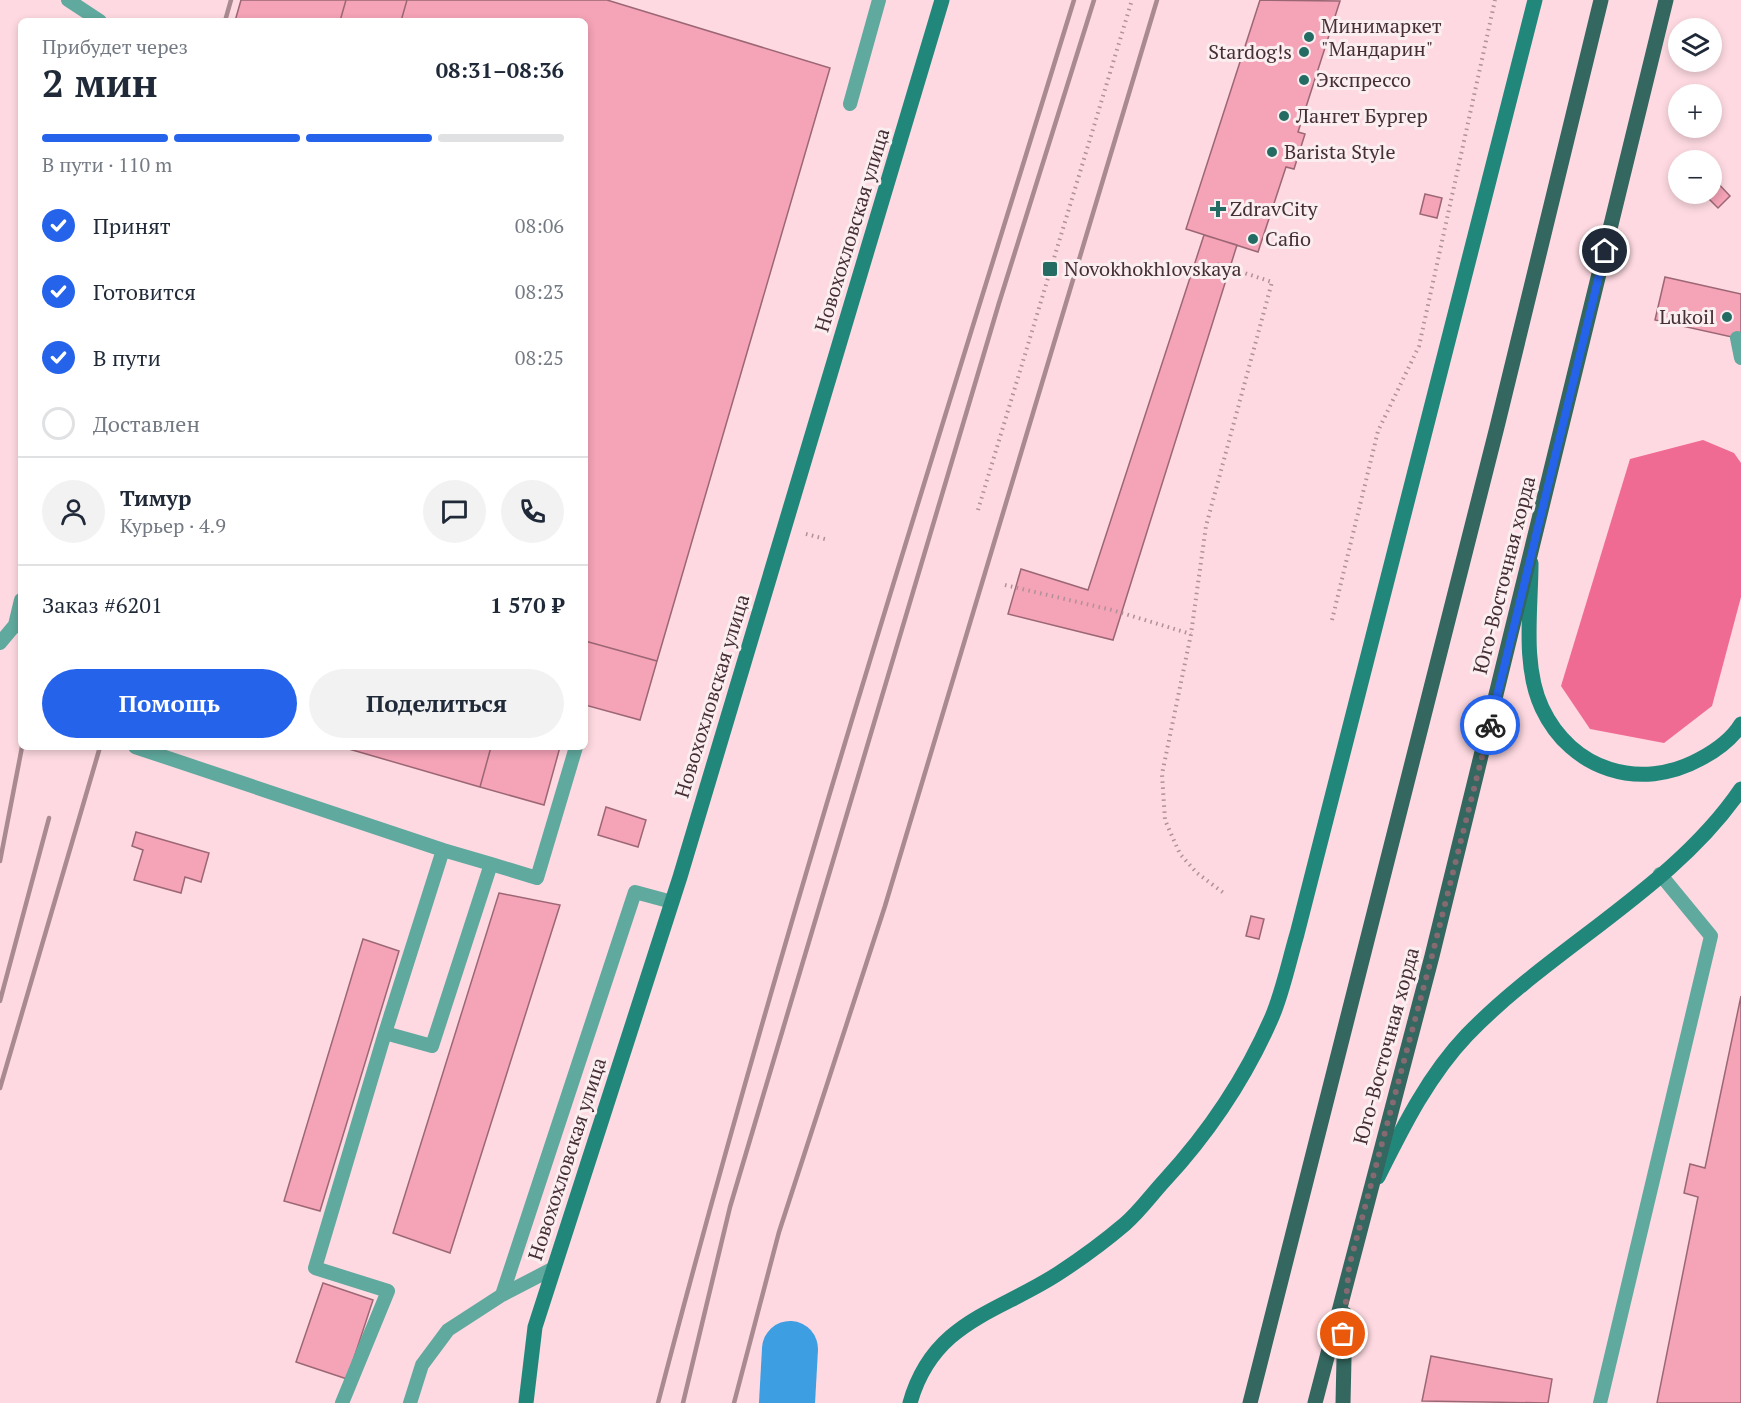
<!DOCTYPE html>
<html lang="ru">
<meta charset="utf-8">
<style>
body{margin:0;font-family:"PT Serif",serif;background:#f2f2f3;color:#1f2937;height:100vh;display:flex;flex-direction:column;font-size:22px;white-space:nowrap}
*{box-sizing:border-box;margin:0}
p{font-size:20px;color:#747a83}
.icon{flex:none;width:33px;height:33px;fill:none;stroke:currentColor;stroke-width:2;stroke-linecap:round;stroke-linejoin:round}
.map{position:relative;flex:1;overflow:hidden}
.side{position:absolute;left:18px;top:18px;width:570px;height:732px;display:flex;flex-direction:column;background:#fff;border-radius:9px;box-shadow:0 3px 9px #0003}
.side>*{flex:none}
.buttons{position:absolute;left:1668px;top:18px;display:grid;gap:12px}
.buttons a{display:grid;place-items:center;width:54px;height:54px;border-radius:50%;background:#fff;box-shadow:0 3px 9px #0003;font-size:30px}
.pin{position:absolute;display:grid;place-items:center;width:51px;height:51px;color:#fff;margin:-26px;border:3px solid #fff;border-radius:50%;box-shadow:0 2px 6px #0007}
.courier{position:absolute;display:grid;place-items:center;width:60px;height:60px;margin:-30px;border:4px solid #2563eb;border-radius:50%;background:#fff;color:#222;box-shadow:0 2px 8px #0007}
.headline em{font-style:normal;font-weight:600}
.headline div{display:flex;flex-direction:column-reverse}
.headline{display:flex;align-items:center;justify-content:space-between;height:102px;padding:0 24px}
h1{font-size:39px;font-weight:600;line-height:45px}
.bar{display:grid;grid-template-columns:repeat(4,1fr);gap:9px 6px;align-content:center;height:72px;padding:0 24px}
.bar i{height:8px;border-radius:4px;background:#e0e1e3}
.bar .active{background:#2563eb}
.bar p{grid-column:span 4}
.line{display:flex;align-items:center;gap:15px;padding:0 24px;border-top:2px solid #e0e1e3}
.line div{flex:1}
.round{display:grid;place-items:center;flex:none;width:63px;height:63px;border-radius:32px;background:#f2f2f3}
ol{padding:0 24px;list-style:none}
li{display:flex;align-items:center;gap:18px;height:66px}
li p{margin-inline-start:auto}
li .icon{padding:6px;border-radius:50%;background:#2563eb;color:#fff;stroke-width:4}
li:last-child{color:#747a83}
li i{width:33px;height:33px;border:3px solid #e0e1e3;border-radius:50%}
.cta{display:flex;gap:12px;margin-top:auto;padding:12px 24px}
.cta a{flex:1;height:69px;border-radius:36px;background:#2563eb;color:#fff;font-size:24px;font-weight:600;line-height:69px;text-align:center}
.cta a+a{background:#f2f2f3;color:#1f2937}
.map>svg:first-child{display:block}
.forest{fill:#f06b94}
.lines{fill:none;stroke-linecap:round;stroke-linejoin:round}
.river{stroke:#3e9ee2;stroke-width:56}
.building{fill:#f5a3b7;stroke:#9c6774;stroke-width:1.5}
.path{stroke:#b09198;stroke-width:4;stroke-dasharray:1.5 4.5;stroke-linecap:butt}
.lane{stroke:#60a99e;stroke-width:14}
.secondary{stroke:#21877b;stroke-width:15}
.primary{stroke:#33675f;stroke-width:15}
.rail{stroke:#a98a91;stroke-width:4.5}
.done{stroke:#866a71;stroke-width:6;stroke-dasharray:0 10.8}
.route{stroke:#2563eb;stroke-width:8}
.poi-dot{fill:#246c63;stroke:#faeef0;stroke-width:2}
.labels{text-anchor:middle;stroke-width:6;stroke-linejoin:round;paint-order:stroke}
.poi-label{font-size:20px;fill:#462f34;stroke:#faeef0;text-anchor:start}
.street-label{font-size:20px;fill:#462f34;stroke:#faeef0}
</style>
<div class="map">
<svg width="1741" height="1403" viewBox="0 0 1741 1403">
<rect width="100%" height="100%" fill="#fed9e1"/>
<path class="forest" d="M 1703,440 L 1734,453 L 1741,463 L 1741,597 L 1712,706 L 1664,743 L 1590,729 L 1561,686 L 1630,459 Z"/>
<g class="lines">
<path class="river" d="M 787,1403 L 790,1349"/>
</g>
<path class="building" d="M 241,0 L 346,0 L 340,21 L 235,21 Z
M 346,0 L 407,0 L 401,21 L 340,21 Z
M 407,0 L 607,0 L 830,68 L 657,661 L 585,641 L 585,21 L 401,21 Z
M 1260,0 L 1340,1 L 1298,132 L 1305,134 L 1294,169 L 1286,167 L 1258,252 L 1186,229 Z
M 1712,177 L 1730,196 L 1718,208 L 1704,194 L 1712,194 Z
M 1425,194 L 1442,198 L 1437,218 L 1420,214 Z
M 1204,235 L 1237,245 L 1113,640 L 1008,614 L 1021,569 L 1088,590 Z
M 1665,277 L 1741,294 L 1741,339 L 1655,320 Z
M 585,641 L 657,661 L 640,720 L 585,705 Z
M 342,747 L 491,747 L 480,787 Z
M 491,747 L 560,747 L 544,805 L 480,787 Z
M 606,807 L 646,820 L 638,847 L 598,835 Z
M 136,832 L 209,853 L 201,882 L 185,877 L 181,893 L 134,880 L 143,850 L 132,846 Z
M 499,893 L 560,905 L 450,1253 L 393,1233 Z
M 1251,916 L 1264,919 L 1259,939 L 1246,936 Z
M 363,939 L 399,951 L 320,1211 L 284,1201 Z
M 1741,996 L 1741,1403 L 1657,1403 L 1698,1197 L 1684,1193 L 1690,1164 L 1705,1168 Z
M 323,1283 L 373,1300 L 347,1379 L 296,1362 Z
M 1431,1356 L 1552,1379 L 1548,1403 L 1422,1401 Z"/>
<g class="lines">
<path class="path" d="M 1217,264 L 1272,282 L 1206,526 L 1191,634 L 1162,774 L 1165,820 L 1180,854 L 1197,873 L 1225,894
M 978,510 L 1132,0
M 806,534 L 825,539
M 1005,585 L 1112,610 L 1191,634
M 1332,620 L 1378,431 L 1419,346 L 1495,0"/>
<path class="lane" d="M 68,0 L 100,21
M 850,104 L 879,0
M 1737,338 L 1741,358
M 15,625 L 21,600
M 0,643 L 15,625 L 21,627
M 135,747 L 443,850 L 385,1033 L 432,1046 L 491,864 L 537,878 L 576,747
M 443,850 L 491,864
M 502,1295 L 635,892 L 672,902
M 342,1403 L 388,1291 L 315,1268 L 385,1033
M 410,1403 L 422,1365 L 448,1330 L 502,1295 L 554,1268
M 1600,1403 L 1711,936 L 1660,874"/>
<path class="secondary" d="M 1531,563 C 1531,609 1522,665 1542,708 C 1571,770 1640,792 1700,759 C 1715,751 1732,739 1741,724
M 1378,1177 C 1403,1127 1428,1076 1467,1035 C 1551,948 1674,888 1741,789
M 526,1403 L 535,1327 L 680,877 L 942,0
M 910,1403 C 933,1321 998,1313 1059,1273 C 1082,1258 1105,1241 1125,1224 C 1140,1211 1152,1194 1165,1180 C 1211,1130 1245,1079 1272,1017 C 1283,991 1289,961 1297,934 L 1535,0"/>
<path class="primary" d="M 1250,1403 L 1497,427 L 1601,0
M 1315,1403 L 1432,956 L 1666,0
M 1343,1403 L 1345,1314"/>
<path class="rail" d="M 225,21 L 231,0
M 0,861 L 22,747
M 0,1001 L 49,818
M 0,1088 L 100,747
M 658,1403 C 781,931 930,466 1074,0
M 683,1403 L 730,1207 L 999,303 L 1094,0
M 734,1403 L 779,1232 L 885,906 L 1157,0"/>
</g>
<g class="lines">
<path class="done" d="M 1343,1334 L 1349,1267 L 1432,956 L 1490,725"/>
<path class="route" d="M 1490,725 L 1605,251"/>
</g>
<g class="poi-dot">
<circle cx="1309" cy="37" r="6"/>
<circle cx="1304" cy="52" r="6"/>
<circle cx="1304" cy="80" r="6"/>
<circle cx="1284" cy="116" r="6"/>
<circle cx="1272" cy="152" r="6"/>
<path d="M1215 200h6v6h6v6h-6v6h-6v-6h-6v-6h6z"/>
<circle cx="1253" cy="239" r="6"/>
<rect x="1042" y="261" width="16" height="16" rx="3"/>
<circle cx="1727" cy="317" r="6"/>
</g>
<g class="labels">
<g class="poi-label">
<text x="1321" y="33">Минимаркет<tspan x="1321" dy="23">"Мандарин"</tspan></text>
<text x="1292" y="59" text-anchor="end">Stardog!s</text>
<text x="1316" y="87">Экспрессо</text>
<text x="1296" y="123">Лангет Бургер</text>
<text x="1284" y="159">Barista Style</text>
<text x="1230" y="216">ZdravCity</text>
<text x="1265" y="246">Cafio</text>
<text x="1064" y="276">Novokhokhlovskaya</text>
<text x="1715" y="324" text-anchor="end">Lukoil</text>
</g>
<g class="street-label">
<text transform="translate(852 230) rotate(-73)" y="7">Новохохловская улица</text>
<text transform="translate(1504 575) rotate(-76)" y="7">Юго-Восточная хорда</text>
<text transform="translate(712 696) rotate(-73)" y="7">Новохохловская улица</text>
<text transform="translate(1386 1046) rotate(-75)" y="7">Юго-Восточная хорда</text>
<text transform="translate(567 1159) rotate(-72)" y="7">Новохохловская улица</text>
</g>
</g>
</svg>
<div class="buttons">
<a><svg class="icon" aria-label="layers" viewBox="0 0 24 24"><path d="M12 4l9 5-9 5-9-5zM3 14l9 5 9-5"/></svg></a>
<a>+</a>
<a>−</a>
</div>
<div class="pin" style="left:1343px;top:1334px;background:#ea580c"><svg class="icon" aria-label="bag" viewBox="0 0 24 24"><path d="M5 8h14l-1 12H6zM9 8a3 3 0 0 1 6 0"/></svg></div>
<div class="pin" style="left:1605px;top:251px;background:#1f2937"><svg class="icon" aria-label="home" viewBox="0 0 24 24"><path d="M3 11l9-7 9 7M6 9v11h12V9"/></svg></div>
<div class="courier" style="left:1490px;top:725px"><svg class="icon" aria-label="bike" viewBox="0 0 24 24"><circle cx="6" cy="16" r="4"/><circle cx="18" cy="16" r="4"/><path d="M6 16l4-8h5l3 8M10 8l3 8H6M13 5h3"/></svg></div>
<section class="side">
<div class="headline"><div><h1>2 мин</h1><p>Прибудет через</p></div><em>08:31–08:36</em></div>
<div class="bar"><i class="active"></i><i class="active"></i><i class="active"></i><i></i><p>В пути · 110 m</p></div>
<ol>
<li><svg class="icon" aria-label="check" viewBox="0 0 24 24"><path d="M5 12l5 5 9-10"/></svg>Принят<p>08:06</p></li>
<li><svg class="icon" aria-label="check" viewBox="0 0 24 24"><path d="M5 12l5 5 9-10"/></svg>Готовится<p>08:23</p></li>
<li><svg class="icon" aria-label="check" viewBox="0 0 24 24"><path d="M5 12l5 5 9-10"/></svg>В пути<p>08:25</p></li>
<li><i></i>Доставлен</li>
</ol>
<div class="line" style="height:108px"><a class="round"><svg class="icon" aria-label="person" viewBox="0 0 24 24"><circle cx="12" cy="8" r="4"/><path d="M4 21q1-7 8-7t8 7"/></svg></a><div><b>Тимур</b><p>Курьер · 4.9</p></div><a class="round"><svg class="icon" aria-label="chat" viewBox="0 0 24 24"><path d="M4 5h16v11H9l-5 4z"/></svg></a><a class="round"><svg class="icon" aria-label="phone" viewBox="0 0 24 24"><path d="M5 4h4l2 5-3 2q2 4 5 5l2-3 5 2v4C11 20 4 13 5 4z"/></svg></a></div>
<div class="line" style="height:78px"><div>Заказ #6201</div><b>1 570 ₽</b></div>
<div class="cta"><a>Помощь</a><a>Поделиться</a></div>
</section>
</div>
